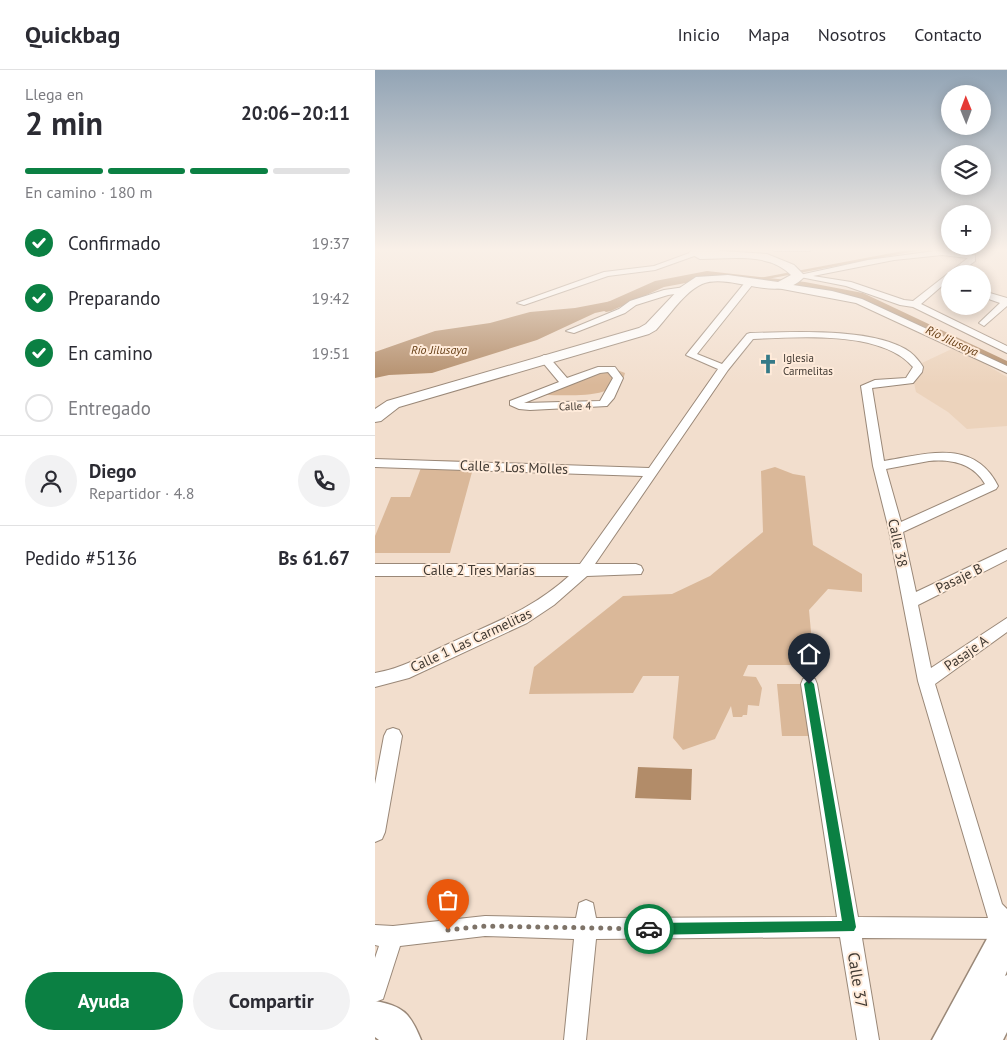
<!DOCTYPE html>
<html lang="es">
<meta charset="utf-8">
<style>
body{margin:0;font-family:"PT Sans",sans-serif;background:#f2f2f3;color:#2b2b33;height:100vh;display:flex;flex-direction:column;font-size:19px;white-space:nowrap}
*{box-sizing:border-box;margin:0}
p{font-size:16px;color:#7c7c81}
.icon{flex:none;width:28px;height:28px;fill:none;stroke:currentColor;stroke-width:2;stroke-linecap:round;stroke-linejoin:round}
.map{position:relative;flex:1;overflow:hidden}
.drawer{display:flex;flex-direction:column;background:#fff;width:375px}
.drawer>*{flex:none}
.needle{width:32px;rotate:359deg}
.tools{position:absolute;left:566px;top:15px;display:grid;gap:10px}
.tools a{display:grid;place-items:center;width:50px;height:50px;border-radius:50%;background:#fff;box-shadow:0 2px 12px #0003;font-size:25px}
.pin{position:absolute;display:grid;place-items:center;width:42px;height:42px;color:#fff;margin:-51px -21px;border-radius:50% 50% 50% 0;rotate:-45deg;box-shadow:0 0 5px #0007}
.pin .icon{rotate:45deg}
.courier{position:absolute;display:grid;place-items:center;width:50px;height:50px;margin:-25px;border:4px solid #0b8043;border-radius:50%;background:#fff;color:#222;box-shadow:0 1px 6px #0007}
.head em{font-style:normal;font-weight:800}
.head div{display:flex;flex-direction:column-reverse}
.head{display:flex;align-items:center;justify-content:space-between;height:85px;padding:0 25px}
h1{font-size:32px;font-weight:800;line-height:38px}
.bar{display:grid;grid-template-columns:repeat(4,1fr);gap:8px 5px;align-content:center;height:60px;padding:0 25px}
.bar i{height:6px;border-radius:4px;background:#e1e1e2}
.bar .active{background:#0b8043}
.bar p{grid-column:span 4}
.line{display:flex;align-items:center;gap:12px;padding:0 25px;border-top:1px solid #e1e1e2}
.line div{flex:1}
.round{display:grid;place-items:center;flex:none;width:52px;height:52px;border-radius:26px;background:#f2f2f3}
ol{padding:0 25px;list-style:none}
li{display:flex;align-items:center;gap:15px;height:55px}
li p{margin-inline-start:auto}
li .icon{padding:5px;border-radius:50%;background:#0b8043;color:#fff;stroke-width:4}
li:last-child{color:#7c7c81}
li i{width:28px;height:28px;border:2px solid #e1e1e2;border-radius:50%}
.button{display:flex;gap:10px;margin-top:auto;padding:10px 25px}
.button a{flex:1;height:58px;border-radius:30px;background:#0b8043;color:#fff;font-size:20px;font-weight:800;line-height:58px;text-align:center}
.button a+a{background:#f2f2f3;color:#2b2b33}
header{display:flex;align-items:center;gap:30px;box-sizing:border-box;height:70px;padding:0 25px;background:#fff;border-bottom:1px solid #e1e1e2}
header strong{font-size:24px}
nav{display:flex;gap:28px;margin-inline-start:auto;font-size:18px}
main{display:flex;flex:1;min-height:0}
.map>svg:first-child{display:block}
.built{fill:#ecd3bc}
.green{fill:#dab899}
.water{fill:#b28c69}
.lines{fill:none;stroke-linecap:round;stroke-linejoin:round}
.stream{stroke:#b28c69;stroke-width:2.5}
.river{fill:#b28c69;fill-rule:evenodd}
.street-casing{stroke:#9a8878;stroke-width:2}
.secondary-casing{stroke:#9a8878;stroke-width:2}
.primary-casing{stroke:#9a8878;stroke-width:3}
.street{fill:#fff;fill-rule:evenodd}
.secondary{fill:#fff;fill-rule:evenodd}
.primary{fill:#fff;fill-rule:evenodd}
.route{fill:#0b8043}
.done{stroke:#7e7368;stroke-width:5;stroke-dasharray:0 9}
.labels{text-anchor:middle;stroke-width:4;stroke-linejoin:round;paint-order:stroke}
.far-poi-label{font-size:11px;fill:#403932;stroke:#ffebda;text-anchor:start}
.far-street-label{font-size:11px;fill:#403932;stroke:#ffebda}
.far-water-label{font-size:12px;font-style:italic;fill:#684118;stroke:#ffebda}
.street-label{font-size:14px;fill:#403932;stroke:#ffebda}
.near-street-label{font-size:16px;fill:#403932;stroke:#ffebda}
</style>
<header>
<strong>Quickbag</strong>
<nav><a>Inicio</a><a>Mapa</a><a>Nosotros</a><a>Contacto</a></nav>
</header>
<main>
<section class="drawer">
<div class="head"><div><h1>2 min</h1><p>Llega en</p></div><em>20:06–20:11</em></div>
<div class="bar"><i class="active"></i><i class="active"></i><i class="active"></i><i></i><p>En camino · 180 m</p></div>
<ol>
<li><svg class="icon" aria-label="check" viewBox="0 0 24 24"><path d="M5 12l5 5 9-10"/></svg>Confirmado<p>19:37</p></li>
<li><svg class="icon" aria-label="check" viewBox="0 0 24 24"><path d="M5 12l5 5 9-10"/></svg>Preparando<p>19:42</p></li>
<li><svg class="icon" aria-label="check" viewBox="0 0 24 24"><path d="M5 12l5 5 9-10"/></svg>En camino<p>19:51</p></li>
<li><i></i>Entregado</li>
</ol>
<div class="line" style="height:90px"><a class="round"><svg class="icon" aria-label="person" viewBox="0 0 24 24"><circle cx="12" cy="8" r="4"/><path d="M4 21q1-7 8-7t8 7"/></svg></a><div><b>Diego</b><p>Repartidor · 4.8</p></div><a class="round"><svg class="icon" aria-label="phone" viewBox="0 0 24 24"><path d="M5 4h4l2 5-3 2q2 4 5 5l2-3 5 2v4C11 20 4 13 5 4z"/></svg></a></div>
<div class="line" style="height:65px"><div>Pedido #5136</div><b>Bs 61.67</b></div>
<div class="button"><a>Ayuda</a><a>Compartir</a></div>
</section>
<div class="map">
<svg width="632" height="970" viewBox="0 0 632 970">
<rect width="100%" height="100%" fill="#f2decd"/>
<path class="built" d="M 581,277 L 632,307 L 632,356 L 592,359 L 573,342 L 541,322 L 539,313 L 546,305 L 547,293 Z"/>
<path class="green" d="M 242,300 L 250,303 C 245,330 190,325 169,325 L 212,304 Z
M 49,390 L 100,391 L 75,483 L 0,483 L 0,466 L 16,427 L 35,427 Z
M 400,397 L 418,404 L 430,406 L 438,475 L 487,504 L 487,522 L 453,519 L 434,540 L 439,595 L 373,595 L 368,606 L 381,607 L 387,618 L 384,636 L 373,635 L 372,645 L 368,645 L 367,647 L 358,647 L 356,636 L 340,669 L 308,680 L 298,668 L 304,606 L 268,606 L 258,623 L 154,624 L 159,597 L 248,526 L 297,524 L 335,506 L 388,462 L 386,401 Z
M 402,614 L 431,614 L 437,666 L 407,666 Z"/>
<path class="water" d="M 268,225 L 234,240 L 220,243 L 162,270 L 57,303 L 14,305 L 0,308 L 0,282 L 60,261 L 115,253 L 155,242 L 200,238 Z
M 263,697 L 317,699 L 316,730 L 260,728 Z"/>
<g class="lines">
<path class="stream" d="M 380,210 L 545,179"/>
<path class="river" d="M 332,201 L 430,212 L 488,223 L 632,291 L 632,302 L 479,229 L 430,220 L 332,209 L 289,217 L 236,241 L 231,242 L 224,238 L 226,235 L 280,211 Z"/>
<defs>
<path id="street" d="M 354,179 L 322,185 L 280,200 L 233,206 L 149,235 L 142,233 L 229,202 L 279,196 L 320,181 Z
M 396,179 L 438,179 L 434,181 L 400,181 Z
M 567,180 L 585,181 L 600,185 L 600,191 L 583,204 L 575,204 L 575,209 L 546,234 L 632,276 L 632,283 L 538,237 L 525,235 L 471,216 L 420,206 L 493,190 ZM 567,185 L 593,188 L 538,231 L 529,230 L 476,212 L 438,206 L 519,190 Z
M 375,209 L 378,210 L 378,214 L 322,284 L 347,294 L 372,264 L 375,263 C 417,262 500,257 535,282 C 540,286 545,292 548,297 L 547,302 L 538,313 L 497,318 L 509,391 C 551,384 599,368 623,416 L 621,419 L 528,462 L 541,522 L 632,479 L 632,490 L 543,535 L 556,598 L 632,548 L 632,562 L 560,614 L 627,834 L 632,839 L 632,869 L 487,868 L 504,970 L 482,970 L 465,867 L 221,869 L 211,970 L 189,970 L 199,869 L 110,866 L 25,876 L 8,929 L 0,932 L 0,888 L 4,876 L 0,875 L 0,855 L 18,856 L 110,846 L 201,848 L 204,833 L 211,830 L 218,833 L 221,848 L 462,847 L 426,614 L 428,609 L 434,607 L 440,609 L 442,614 L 483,847 L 613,848 L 543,611 L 514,460 L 498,396 L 486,316 L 500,310 L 531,308 L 538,297 C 507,260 423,267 378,269 L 353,300 L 220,494 L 261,494 L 266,496 L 268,500 L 266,504 L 212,506 L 179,535 L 152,553 L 34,608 L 0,617 L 0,603 C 26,599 47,586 71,575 C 118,552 154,542 194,506 L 0,506 L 0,494 L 205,494 L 268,406 L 0,397 L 0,389 L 274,398 L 343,299 L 311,285 L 372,210 ZM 554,391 C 576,389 598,393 610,414 L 526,452 L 511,399 Z
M 405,213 L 457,221 L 487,229 L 632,296 L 632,303 L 481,233 L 402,218 L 401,216 Z
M 310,217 L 314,220 L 313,222 L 293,225 L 261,235 L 250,243 L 199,263 L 191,261 L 244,239 L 255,231 L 289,220 Z
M 608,221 L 632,228 L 632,236 L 609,256 L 604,253 L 625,233 L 608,227 Z
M 169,285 L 173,286 L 192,308 L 223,297 L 240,297 L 248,308 L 239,328 L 232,336 L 155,340 L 144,339 L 135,335 L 135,331 L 184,312 L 164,288 ZM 233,302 L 238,308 L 225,331 L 149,333 L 225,303 Z
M 18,658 L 24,660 L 27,666 L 10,762 L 7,769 L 0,772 L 0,714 L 9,666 L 12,660 Z"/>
<path id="secondary" d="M 317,179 L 392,184 L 419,195 L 430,206 C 405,236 357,202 327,214 C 309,222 294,246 281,260 L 274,264 L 24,337 L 6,351 L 0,352 L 0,339 L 12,331 L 264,258 L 271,254 L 306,217 L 321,207 L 353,205 L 403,212 L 416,205 C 394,182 355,189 325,189 L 314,183 Z"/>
<path id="primary" d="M 632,849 L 632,901 L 630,906 L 632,905 L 632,962 L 628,970 L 557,970 L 620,854 Z
M 0,931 C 28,936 35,943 46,970 L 4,970 L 0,967 Z"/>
</defs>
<use href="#street" class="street-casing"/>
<use href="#secondary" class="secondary-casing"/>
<use href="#primary" class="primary-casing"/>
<use href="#street" class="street"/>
<use href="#secondary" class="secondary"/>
<use href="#primary" class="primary"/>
</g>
<linearGradient id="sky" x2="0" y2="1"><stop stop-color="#92a4b5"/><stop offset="0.57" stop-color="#f9f0e8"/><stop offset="1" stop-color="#f9f0e8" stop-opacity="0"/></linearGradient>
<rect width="632" height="315" fill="url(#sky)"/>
<path class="route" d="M 434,609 L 439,614 L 481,857 L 479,861 L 274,865 L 270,863 L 268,859 L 270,854 L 274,853 L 467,851 L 429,614 Z"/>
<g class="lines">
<path class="done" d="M 73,860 L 110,856 L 274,859"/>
</g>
<defs>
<symbol id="church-bare" viewBox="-9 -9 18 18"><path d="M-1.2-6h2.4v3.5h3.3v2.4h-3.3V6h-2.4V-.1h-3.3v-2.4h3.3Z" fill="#357a88" stroke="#ffebda" stroke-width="2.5" paint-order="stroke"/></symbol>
</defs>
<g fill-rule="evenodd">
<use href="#church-bare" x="379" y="280" width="28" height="28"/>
</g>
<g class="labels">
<g class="far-poi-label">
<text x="408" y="292">Iglesia<tspan x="408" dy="13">Carmelitas</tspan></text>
</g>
<g class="far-street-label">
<text transform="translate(200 336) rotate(-2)" y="4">Calle 4</text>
</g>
<g class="far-water-label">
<text transform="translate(577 271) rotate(25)" y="4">Río Jilusaya</text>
<text x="64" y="284">Río Jilusaya</text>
</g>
<g class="street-label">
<text transform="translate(139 397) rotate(2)" y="5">Calle 3 Los Molles</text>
<text transform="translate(523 473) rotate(78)" y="5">Calle 38</text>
<text x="104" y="505">Calle 2 Tres Marías</text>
<text transform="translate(584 508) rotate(-26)" y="5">Pasaje B</text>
<text transform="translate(96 570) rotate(-25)" y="5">Calle 1 Las Carmelitas</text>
<text transform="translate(591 583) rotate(-35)" y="5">Pasaje A</text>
</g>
<g class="near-street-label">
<text transform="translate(483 910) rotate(81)" y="6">Calle 37</text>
</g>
</g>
</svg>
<div class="tools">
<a><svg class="needle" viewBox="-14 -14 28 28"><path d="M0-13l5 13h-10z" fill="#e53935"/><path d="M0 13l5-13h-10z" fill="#7c7c81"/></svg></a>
<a><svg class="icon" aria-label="layers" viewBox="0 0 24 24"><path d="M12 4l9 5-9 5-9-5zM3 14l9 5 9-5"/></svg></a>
<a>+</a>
<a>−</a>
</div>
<div class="pin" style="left:73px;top:860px;background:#ea580c"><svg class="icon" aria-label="bag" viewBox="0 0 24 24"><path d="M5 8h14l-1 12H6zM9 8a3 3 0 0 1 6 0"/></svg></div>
<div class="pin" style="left:434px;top:614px;background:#1f2937"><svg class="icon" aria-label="home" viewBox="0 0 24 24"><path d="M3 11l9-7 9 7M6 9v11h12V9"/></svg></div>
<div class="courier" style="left:274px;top:859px"><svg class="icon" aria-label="car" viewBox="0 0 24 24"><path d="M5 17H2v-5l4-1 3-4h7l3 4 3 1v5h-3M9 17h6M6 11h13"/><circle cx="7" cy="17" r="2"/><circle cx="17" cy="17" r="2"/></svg></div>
</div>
</main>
